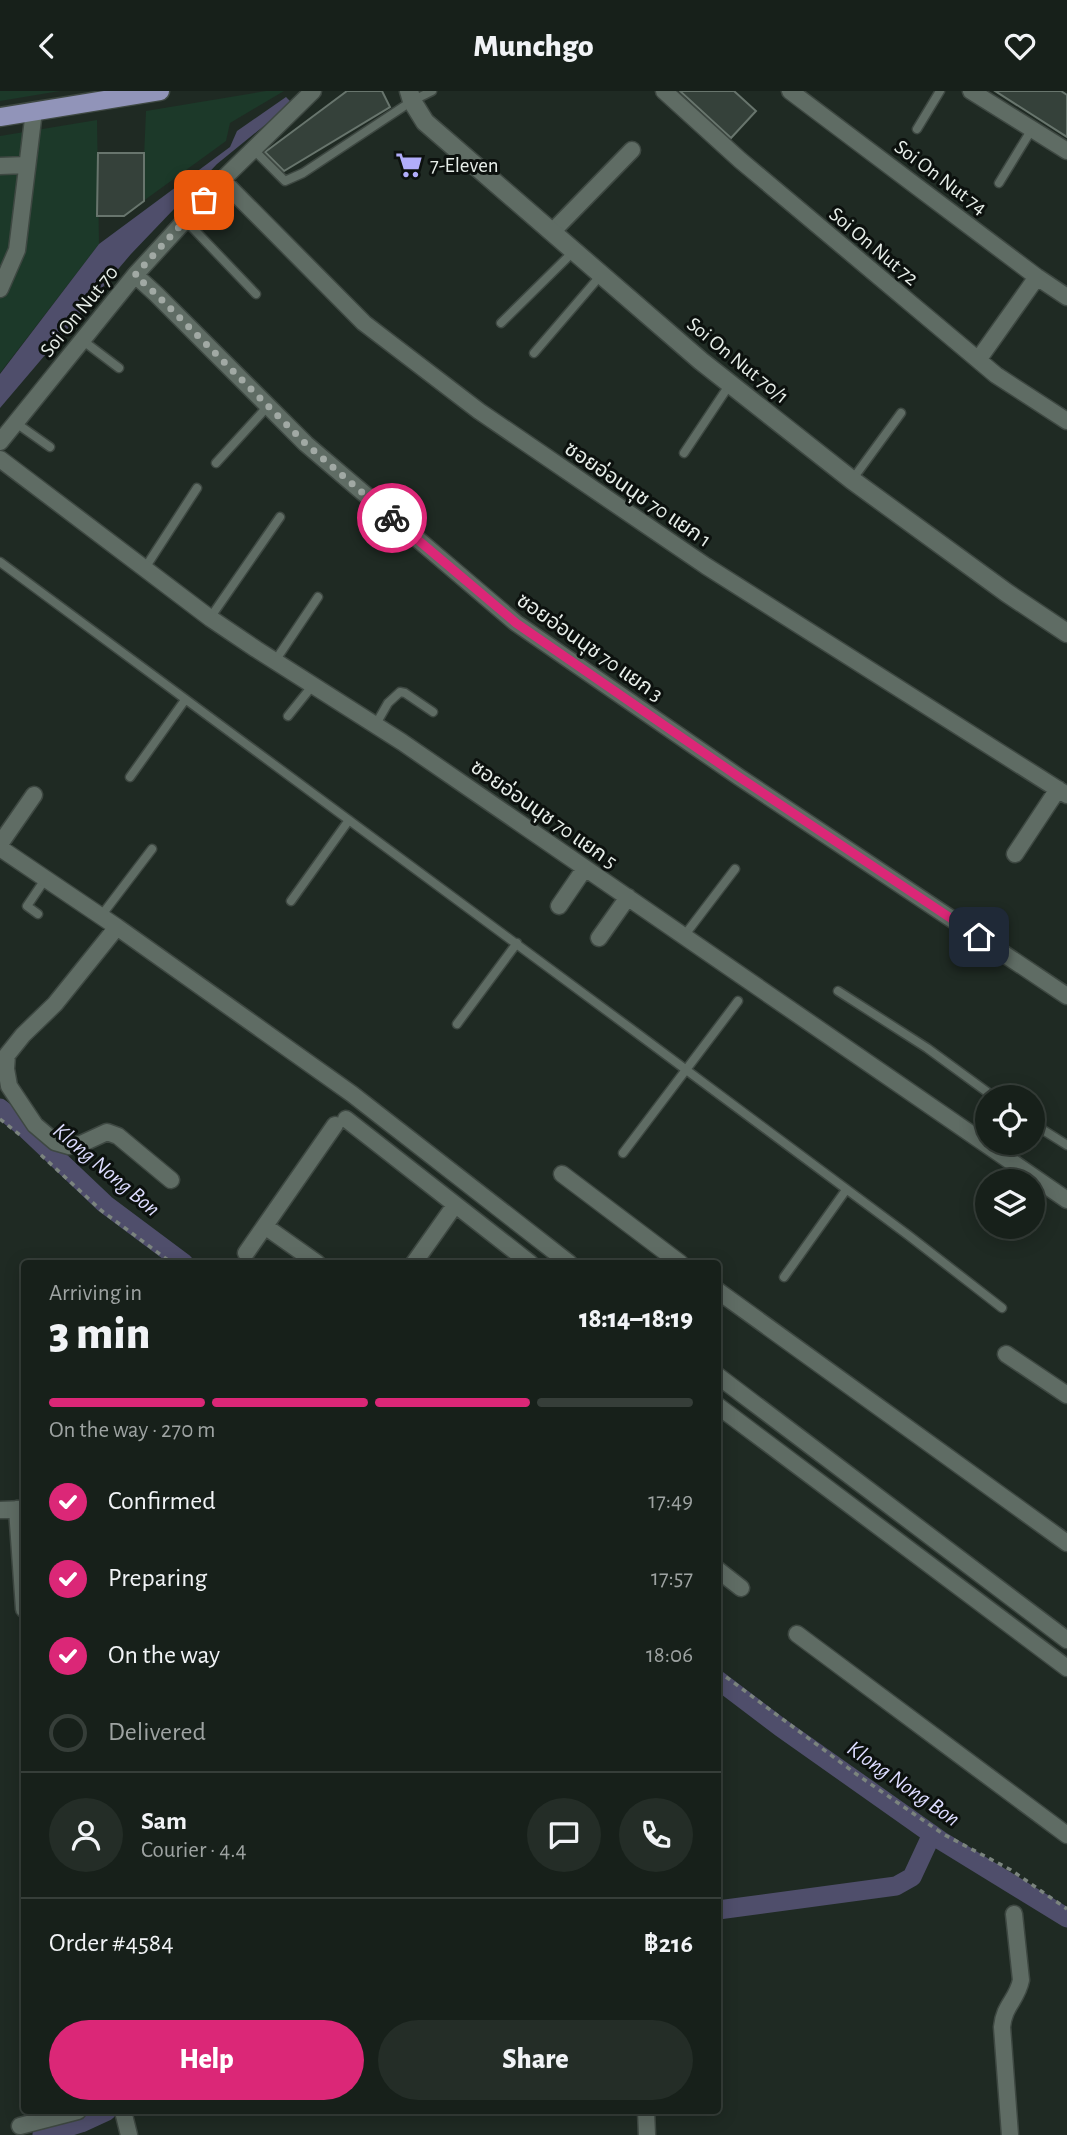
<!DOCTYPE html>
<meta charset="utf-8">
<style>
body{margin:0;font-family:"Alegreya Sans","Noto Sans Thai",sans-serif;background:#242d27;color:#f1f3f6;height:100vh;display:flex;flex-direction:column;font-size:26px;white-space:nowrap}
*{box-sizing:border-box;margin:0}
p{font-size:23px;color:#9ea3a2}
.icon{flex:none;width:38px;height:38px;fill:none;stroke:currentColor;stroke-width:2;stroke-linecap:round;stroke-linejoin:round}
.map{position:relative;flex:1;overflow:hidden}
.panel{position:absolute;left:21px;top:1169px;width:700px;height:854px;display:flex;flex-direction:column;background:#17201a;border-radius:7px;box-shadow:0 4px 18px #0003,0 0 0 2px #363e39}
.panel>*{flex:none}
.fabs{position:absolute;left:975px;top:994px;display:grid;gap:14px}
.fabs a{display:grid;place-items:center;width:70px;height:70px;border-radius:50%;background:#17201a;box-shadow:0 4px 18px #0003,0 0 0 2px #363e39;font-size:35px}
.pin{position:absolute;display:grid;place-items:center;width:60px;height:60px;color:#fff;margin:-30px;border-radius:14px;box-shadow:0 4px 10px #0006}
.courier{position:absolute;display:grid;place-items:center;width:70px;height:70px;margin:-35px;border:5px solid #db2777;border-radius:50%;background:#fff;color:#222;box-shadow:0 2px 9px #0007}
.summary em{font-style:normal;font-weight:800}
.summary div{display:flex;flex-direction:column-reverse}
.summary{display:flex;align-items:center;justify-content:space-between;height:119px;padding:0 28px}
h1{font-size:46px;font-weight:800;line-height:52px}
.bar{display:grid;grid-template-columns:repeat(4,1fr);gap:10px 7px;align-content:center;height:84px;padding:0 28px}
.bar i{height:9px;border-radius:5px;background:#363e39}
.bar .active{background:#db2777}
.bar p{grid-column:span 4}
.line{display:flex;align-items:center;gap:18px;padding:0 28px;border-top:2px solid #363e39}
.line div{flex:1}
.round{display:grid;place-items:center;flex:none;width:74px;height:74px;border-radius:37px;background:#242d27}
ol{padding:0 28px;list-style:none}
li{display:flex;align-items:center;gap:21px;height:77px}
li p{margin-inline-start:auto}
li .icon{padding:7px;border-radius:50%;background:#db2777;color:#fff;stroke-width:4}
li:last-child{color:#9ea3a2}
li i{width:38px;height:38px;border:4px solid #363e39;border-radius:50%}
.button{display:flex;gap:14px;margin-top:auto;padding:14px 28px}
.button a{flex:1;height:80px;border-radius:42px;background:#db2777;color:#fff;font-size:28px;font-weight:800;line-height:80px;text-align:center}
.button a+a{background:#242d27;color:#f1f3f6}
header{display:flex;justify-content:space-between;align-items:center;height:91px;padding:0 28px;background:#17201a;font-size:32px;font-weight:800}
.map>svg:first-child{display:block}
.green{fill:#1c3929}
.water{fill:#4f4e6b}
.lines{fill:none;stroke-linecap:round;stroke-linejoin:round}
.canal{stroke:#4f4e6b;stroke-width:19}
.building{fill:#35413a;stroke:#68756d;stroke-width:2}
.lane-casing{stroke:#3e4842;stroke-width:11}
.street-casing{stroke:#3e4842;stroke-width:19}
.secondary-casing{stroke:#3e4842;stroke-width:21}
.primary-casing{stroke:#3e4842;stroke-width:21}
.path{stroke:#7b847e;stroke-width:3.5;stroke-dasharray:5 5;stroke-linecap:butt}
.lane{stroke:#5f6c64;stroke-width:8}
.street{stroke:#5f6c64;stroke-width:16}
.secondary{stroke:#5f6c64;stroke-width:18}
.primary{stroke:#9194b9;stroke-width:18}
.done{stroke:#a1a9a4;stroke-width:7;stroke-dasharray:0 12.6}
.route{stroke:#db2777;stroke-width:9}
.labels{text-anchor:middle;stroke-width:6;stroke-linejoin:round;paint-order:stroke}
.poi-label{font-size:21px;fill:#e7eee9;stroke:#0c110e;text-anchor:start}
.street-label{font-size:21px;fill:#e7eee9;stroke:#0c110e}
.water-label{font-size:23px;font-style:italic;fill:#dddcff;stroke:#0c110e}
</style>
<header><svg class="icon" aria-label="back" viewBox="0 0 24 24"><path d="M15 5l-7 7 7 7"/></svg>Munchgo<svg class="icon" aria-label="heart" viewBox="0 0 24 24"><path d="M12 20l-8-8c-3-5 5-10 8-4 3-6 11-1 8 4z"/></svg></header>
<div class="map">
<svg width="1067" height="2044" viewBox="0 0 1067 2044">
<rect width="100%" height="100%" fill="#1f2a23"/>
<path class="green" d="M 0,0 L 60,0 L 0,10 Z
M 266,0 L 284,0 L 230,32 L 226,50 L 142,111 L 146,20 Z
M 97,29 L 99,153 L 0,282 L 0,45 Z"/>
<path class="water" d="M 286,6 L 292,12 L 217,73 L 131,163 L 0,317 L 0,283 L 99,153 L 230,56 L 237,40 Z"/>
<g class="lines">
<path class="canal" d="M 0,1017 L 27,1039 L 105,1113 L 184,1172
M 718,1589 L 780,1636 L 940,1749 L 1067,1827
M 718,1819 L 896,1795 L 912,1786 L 932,1743
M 42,2044 L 81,2032 L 107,2020"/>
</g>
<path class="building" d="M 347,0 L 382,0 L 390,16 L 284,80 L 265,61 Z
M 680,0 L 734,0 L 756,20 L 731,47 Z
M 995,0 L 1061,0 L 1067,4 L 1067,46 Z
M 98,62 L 144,62 L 144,110 L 124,125 L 97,125 Z"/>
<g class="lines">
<defs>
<path id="lane" d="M 917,38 L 940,0
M 254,59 L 285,90 L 303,82 L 412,10 L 432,0
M 999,92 L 1032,38
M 185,129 L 256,203
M 501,232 L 574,160
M 82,249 L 119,277
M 534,262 L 601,184
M 16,332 L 50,356
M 684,362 L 730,293
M 216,372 L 268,315
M 852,389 L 901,322
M 0,471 L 630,937 L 908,1144 L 1002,1217
M 145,477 L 197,397
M 210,527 L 280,426
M 275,570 L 318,506
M 288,625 L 313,594
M 376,633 L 388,612 L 400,601 L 405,602 L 433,621
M 130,686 L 185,609
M 291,810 L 349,729
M 38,823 L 27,815 L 46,787
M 101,825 L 152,758
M 684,845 L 735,778
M 838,900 L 927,957 L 994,1006
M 457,933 L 517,852
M 1032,1032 L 1067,1054
M 623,1062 L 738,910
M 784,1186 L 846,1099"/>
<path id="street" d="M 664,0 L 740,69 L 996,284 L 1067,330
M 790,0 L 1037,186 L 1067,206
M 971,0 L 1067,60
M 0,75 L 27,74
M 222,89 L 364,232 L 479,320 L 706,475 L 1067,704
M 552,141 L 632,59
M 135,184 L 156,203 L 306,353 L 516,532 L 739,686 L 1067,905
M 0,198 L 17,159 L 34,20
M 978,269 L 1037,186
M 0,351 L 135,184 L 222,89 L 313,0
M 0,368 L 210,527 L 256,558 L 402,651 L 1067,1109
M 0,753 L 34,704
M 0,757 L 117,836 L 352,1003 L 569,1172
M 1015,763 L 1058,698
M 559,815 L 585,777
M 117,836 L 55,913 L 23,944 L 7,964 L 6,978 L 9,995 L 35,1034 L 55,1051 L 69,1055 L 81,1053 L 107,1041 L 118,1045 L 171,1089
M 599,847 L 628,806
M 346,1028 L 530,1172
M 562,1083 L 680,1172
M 266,1136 L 317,1172
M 246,1162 L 335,1034
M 414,1172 L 455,1114
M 718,1200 L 1067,1452
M 1006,1263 L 1067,1304
M 718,1285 L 1067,1549
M 718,1315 L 1067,1577
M 17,1418 L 24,1518
M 0,1419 L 24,1418
M 718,1479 L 741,1497
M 797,1543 L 1067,1744
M 123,2020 L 129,2044
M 646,2020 L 647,2044
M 20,2035 L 78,2020
M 1010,2044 L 1002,1936 C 1004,1914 1017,1909 1021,1889 L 1014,1823"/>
<path id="secondary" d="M 409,0 L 412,10 L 425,31 L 701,270 L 852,389 L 1007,502 L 1067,542"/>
<path id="primary" d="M 0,26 L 160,0"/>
</defs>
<use href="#lane" class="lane-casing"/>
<use href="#street" class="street-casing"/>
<use href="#secondary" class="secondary-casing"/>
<use href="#primary" class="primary-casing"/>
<path class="path" d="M 0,1028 L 20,1044
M 41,1064 L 102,1120 L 172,1172
M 718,1580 L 859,1685 L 943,1743 L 1011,1779 L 1067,1818"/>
<use href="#lane" class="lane"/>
<use href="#street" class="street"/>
<use href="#secondary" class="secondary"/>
<use href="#primary" class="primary"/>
</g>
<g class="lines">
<path class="done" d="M 204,109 L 135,184 L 156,203 L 306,353 L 392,427"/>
<path class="route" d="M 392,427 L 516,532 L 739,686 L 979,846"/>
</g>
<defs>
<symbol id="supermarket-bare" viewBox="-9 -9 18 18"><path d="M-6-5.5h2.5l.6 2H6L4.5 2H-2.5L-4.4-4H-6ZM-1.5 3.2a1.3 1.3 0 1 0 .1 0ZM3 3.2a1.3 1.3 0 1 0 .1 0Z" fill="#b1adfa" stroke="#0c110e" stroke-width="2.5" paint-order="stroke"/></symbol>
</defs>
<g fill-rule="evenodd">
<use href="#supermarket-bare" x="390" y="55" width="38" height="38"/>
</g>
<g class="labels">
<g class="poi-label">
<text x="430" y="81">7-Eleven</text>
</g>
<g class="street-label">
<text transform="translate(941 86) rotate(37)" y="7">Soi On Nut 74</text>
<text transform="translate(874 155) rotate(40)" y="7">Soi On Nut 72</text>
<text transform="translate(79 220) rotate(-51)" y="7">Soi On Nut 70</text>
<text transform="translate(738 269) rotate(39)" y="7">Soi On Nut 70/1</text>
<text transform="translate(638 403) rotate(34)" y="7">ซอยอ่อนนุช 70 แยก 1</text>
<text transform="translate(590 556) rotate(35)" y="7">ซอยอ่อนนุช 70 แยก 3</text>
<text transform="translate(544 723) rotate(35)" y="7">ซอยอ่อนนุช 70 แยก 5</text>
</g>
<g class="water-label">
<text transform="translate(107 1078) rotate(40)" y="8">Klong Nong Bon</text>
<text transform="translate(904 1692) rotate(35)" y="8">Klong Nong Bon</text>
</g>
</g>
</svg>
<div class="fabs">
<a><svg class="icon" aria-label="locate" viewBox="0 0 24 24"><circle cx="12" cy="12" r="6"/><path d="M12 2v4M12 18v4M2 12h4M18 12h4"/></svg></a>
<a><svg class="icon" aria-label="layers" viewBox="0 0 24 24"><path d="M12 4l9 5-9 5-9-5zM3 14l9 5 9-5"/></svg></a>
</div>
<div class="pin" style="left:204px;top:109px;background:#ea580c"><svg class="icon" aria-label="bag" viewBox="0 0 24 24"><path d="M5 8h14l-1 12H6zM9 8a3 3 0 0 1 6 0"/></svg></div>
<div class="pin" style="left:979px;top:846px;background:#1f2937"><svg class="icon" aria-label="home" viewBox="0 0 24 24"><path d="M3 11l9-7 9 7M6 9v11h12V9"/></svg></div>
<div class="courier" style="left:392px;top:427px"><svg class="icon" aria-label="bike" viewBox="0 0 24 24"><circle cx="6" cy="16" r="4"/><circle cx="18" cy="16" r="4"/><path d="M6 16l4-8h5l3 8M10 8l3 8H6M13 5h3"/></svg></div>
<section class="panel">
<div class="summary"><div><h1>3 min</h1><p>Arriving in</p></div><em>18:14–18:19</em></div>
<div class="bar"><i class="active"></i><i class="active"></i><i class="active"></i><i></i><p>On the way · 270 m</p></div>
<ol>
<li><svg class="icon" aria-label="check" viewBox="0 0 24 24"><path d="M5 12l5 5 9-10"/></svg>Confirmed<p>17:49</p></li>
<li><svg class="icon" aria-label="check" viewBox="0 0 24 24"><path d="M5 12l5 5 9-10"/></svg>Preparing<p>17:57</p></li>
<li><svg class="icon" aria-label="check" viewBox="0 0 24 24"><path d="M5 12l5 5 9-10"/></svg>On the way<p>18:06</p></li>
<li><i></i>Delivered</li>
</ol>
<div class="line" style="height:126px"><a class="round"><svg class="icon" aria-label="person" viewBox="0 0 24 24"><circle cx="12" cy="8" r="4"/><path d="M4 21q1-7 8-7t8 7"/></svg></a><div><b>Sam</b><p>Courier · 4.4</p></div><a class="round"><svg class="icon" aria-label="chat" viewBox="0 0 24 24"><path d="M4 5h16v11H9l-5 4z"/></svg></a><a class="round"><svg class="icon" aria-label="phone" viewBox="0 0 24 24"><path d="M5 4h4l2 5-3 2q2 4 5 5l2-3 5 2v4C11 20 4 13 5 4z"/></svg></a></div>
<div class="line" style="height:91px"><div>Order #4584</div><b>฿216</b></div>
<div class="button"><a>Help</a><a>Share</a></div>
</section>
</div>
